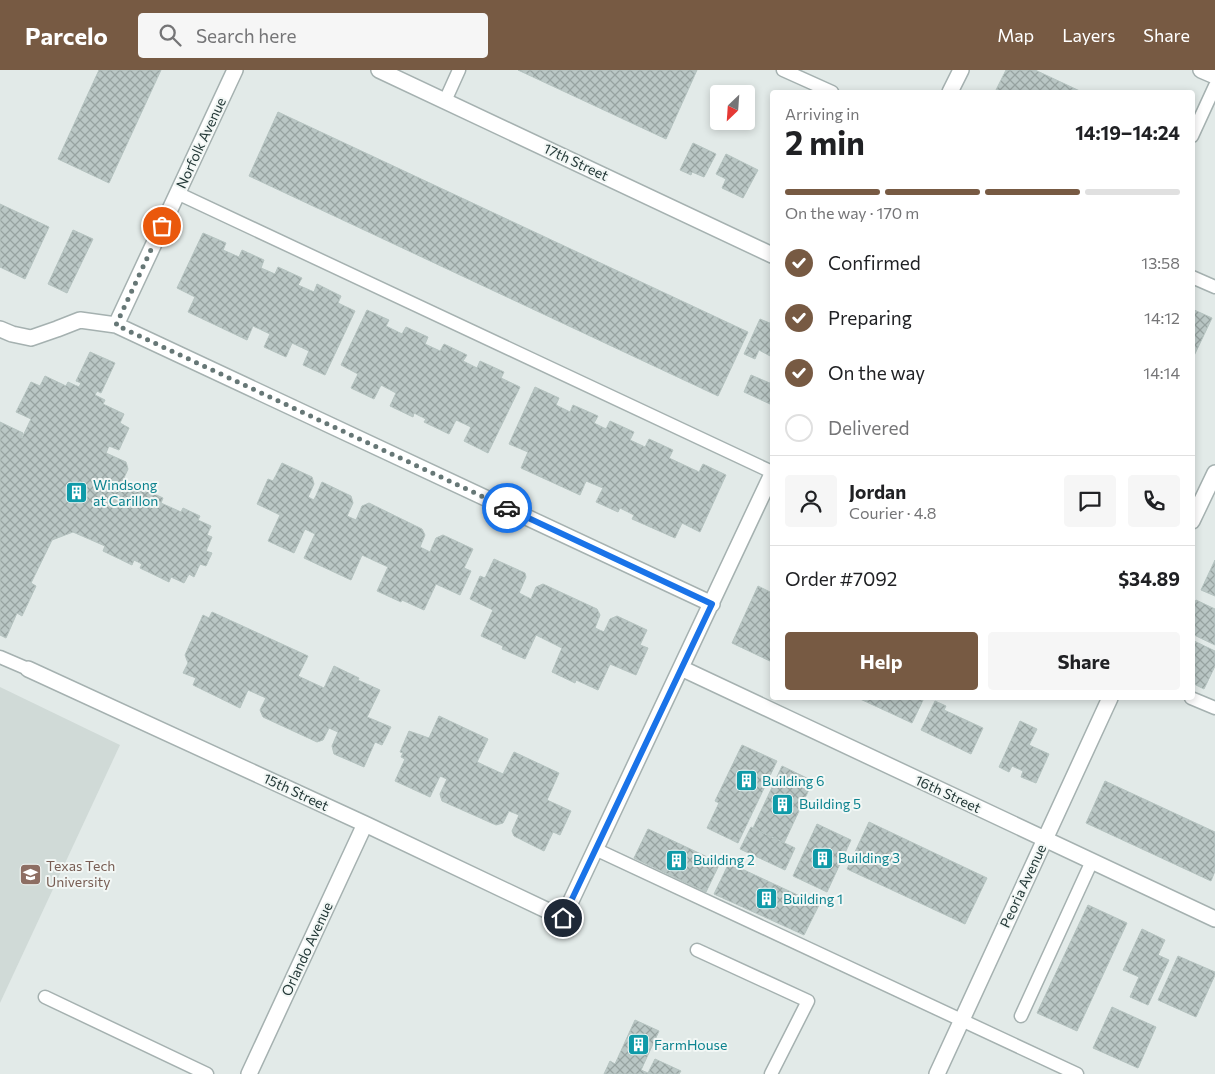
<!DOCTYPE html>
<meta charset="utf-8">
<style>
body{margin:0;font-family:Commissioner,sans-serif;background:#f6f6f6;color:#202124;height:100vh;display:flex;flex-direction:column;font-size:19px;white-space:nowrap}
*{box-sizing:border-box;margin:0}
p{font-size:16px;color:#757577}
.icon{flex:none;width:28px;height:28px;fill:none;stroke:currentColor;stroke-width:2;stroke-linecap:round;stroke-linejoin:round}
.map{position:relative;flex:1;overflow:hidden}
.drawer{position:absolute;left:770px;top:20px;width:425px;height:610px;display:flex;flex-direction:column;background:#fff;border-radius:5px;box-shadow:0 2px 8px #0003}
.drawer>*{flex:none}
.needle{width:32px;rotate:205deg}
.tools{position:absolute;left:710px;top:15px;display:grid;gap:10px}
.tools a{display:grid;place-items:center;width:45px;height:45px;border-radius:5px;background:#fff;box-shadow:0 2px 8px #0003;font-size:25px}
.pin{position:absolute;display:grid;place-items:center;width:42px;height:42px;color:#fff;margin:-21px;border:2px solid #fff;border-radius:50%;box-shadow:0 1px 5px #0007}
.courier{position:absolute;display:grid;place-items:center;width:50px;height:50px;margin:-25px;border:4px solid #1a73e8;border-radius:50%;background:#fff;color:#222;box-shadow:0 1px 6px #0007}
.summary em{font-style:normal;font-weight:700}
.summary div{display:flex;flex-direction:column-reverse}
.summary{display:flex;align-items:center;justify-content:space-between;height:85px;padding:0 15px}
h1{font-size:32px;font-weight:700;line-height:38px}
.bar{display:grid;grid-template-columns:repeat(4,1fr);gap:8px 5px;align-content:center;height:60px;padding:0 15px}
.bar i{height:6px;border-radius:4px;background:#e0e0e0}
.bar .active{background:#775a43}
.bar p{grid-column:span 4}
.line{display:flex;align-items:center;gap:12px;padding:0 15px;border-top:1px solid #e0e0e0}
.line div{flex:1}
.round{display:grid;place-items:center;flex:none;width:52px;height:52px;border-radius:5px;background:#f6f6f6}
ol{padding:0 15px;list-style:none}
li{display:flex;align-items:center;gap:15px;height:55px}
li p{margin-inline-start:auto}
li .icon{padding:5px;border-radius:50%;background:#775a43;color:#fff;stroke-width:4}
li:last-child{color:#757577}
li i{width:28px;height:28px;border:2px solid #e0e0e0;border-radius:50%}
.cta{display:flex;gap:10px;margin-top:auto;padding:10px 15px}
.cta a{flex:1;height:58px;border-radius:5px;background:#775a43;color:#fff;font-size:20px;font-weight:700;line-height:58px;text-align:center}
.cta a+a{background:#f6f6f6;color:#202124}
header{display:flex;align-items:center;gap:30px;box-sizing:border-box;height:70px;padding:0 25px;background:#775a43;color:#fff}
header strong{font-size:24px}
nav{display:flex;gap:28px;margin-inline-start:auto;font-size:18px}
.search{width:350px;height:45px;background:#f6f6f6;display:flex;align-items:center;gap:12px;box-sizing:border-box;padding:0 18px;border-radius:5px;color:#757577;font-size:19px}
.map>svg:first-child{display:block}
.built{fill:#d0dad7}
.building{fill:url(#building-cross-hatch);stroke:#b5c3c0}
.lines{fill:none;stroke-linecap:round;stroke-linejoin:round}
.service-casing{stroke:#a5b1b0;stroke-width:15}
.minor-casing{stroke:#a5b1b0;stroke-width:18}
.service{stroke:#fff;stroke-width:12}
.minor{stroke:#fff;stroke-width:15}
.done{stroke:#667776;stroke-width:5;stroke-dasharray:0 9}
.route{stroke:#1a73e8;stroke-width:6}
.labels{text-anchor:middle;stroke-width:4;stroke-linejoin:round;paint-order:stroke}
.street-label{font-size:14px;fill:#243938;stroke:#f2f7f5}
.culture-label{font-size:14px;fill:#0d838f;stroke:#f2f7f5;text-anchor:start}
.education-label{font-size:14px;fill:#785e54;stroke:#f2f7f5;text-anchor:start}
</style>
<header>
<strong>Parcelo</strong>
<div class="search"><svg class="icon" aria-label="search" viewBox="0 0 24 24"><circle cx="10" cy="10" r="6"/><path d="M15 15l6 6"/></svg>Search here</div>
<nav><a>Map</a><a>Layers</a><a>Share</a></nav>
</header>
<div class="map">
<svg width="1215" height="1004" viewBox="0 0 1215 1004">
<defs>
<pattern id="building-cross-hatch" width="8" height="8" patternUnits="userSpaceOnUse" patternTransform="scale(1.25)"><rect width="8" height="8" fill="#bac7c5"/><path d="M0 0l8 8M0 8l8-8" fill="none" stroke="#97a3a1"/></pattern>
</defs>
<rect width="100%" height="100%" fill="#e2eae8"/>
<path class="built" d="M 0,617 L 120,675 L 0,933 Z"/>
<path class="building" d="M 99,0 L 161,0 L 109,113 L 58,89 Z
M 518,0 L 697,0 L 666,69 Z
M 1006,0 L 1035,0 L 1082,22 L 995,22 Z
M 278,42 L 748,262 L 718,326 L 249,106 Z
M 693,73 L 716,84 L 704,107 L 692,102 L 691,105 L 680,100 Z
M 726,84 L 758,100 L 743,128 L 722,118 L 726,109 L 716,104 Z
M 0,134 L 49,157 L 25,209 L 0,197 Z
M 73,160 L 93,169 L 67,223 L 48,214 Z
M 203,163 L 226,173 L 223,180 L 239,187 L 242,180 L 264,190 L 261,198 L 275,204 L 278,197 L 302,208 L 298,215 L 314,222 L 317,214 L 341,226 L 338,233 L 355,241 L 325,305 L 303,295 L 309,281 L 292,273 L 286,287 L 264,277 L 270,264 L 253,256 L 247,270 L 188,242 L 195,227 L 177,218 Z
M 1192,239 L 1212,248 L 1192,290 Z
M 367,240 L 389,250 L 386,256 L 402,264 L 406,257 L 428,267 L 425,274 L 440,281 L 444,274 L 467,285 L 463,291 L 477,298 L 480,291 L 504,302 L 501,308 L 520,317 L 488,383 L 464,371 L 471,357 L 456,350 L 449,364 L 424,352 L 426,349 L 414,343 L 413,347 L 390,336 L 396,323 L 381,315 L 374,329 L 351,318 L 358,304 L 341,295 Z
M 760,249 L 772,254 L 772,287 L 759,280 L 755,289 L 744,284 Z
M 90,282 L 115,293 L 101,323 L 97,321 L 95,325 L 105,330 L 103,334 L 124,344 L 120,353 L 129,358 L 119,380 L 109,376 L 106,383 L 126,392 L 128,399 L 123,410 L 125,410 L 123,415 L 130,419 L 133,414 L 163,428 L 161,433 L 181,442 L 183,438 L 200,446 L 198,450 L 211,456 L 207,465 L 212,467 L 206,481 L 212,483 L 206,496 L 200,494 L 194,507 L 189,504 L 184,513 L 171,507 L 169,512 L 140,498 L 142,494 L 134,490 L 132,495 L 103,481 L 105,476 L 73,462 L 52,470 L 31,513 L 36,516 L 22,546 L 17,543 L 6,568 L 0,565 L 0,352 L 23,363 L 21,368 L 22,368 L 31,349 L 16,342 L 31,312 L 40,316 L 45,306 L 66,316 L 68,312 L 79,317 L 81,313 L 76,311 Z
M 751,305 L 772,314 L 772,329 L 770,334 L 744,322 Z
M 535,317 L 559,328 L 556,335 L 570,342 L 573,335 L 598,346 L 594,353 L 606,359 L 610,351 L 634,362 L 630,370 L 645,377 L 649,369 L 673,380 L 669,388 L 699,402 L 703,394 L 726,405 L 700,462 L 682,453 L 675,468 L 632,449 L 634,445 L 620,438 L 618,442 L 596,432 L 603,418 L 586,411 L 580,425 L 521,398 L 528,382 L 509,374 Z
M 282,393 L 312,407 L 314,414 L 308,427 L 314,430 L 322,412 L 351,426 L 353,433 L 347,446 L 356,450 L 362,436 L 369,433 L 422,459 L 425,465 L 420,477 L 430,482 L 436,468 L 443,465 L 473,479 L 464,498 L 471,501 L 460,525 L 436,514 L 424,540 L 402,530 L 401,532 L 377,521 L 388,497 L 362,485 L 351,510 L 304,488 L 315,464 L 305,459 L 294,483 L 268,471 L 280,445 L 257,434 L 268,409 L 273,411 Z
M 494,489 L 525,503 L 526,507 L 519,523 L 531,529 L 536,517 L 543,514 L 597,539 L 600,545 L 595,558 L 604,562 L 610,549 L 617,546 L 647,560 L 640,575 L 648,578 L 636,605 L 610,594 L 598,620 L 576,610 L 575,613 L 552,602 L 562,578 L 536,565 L 525,589 L 502,579 L 503,576 L 481,566 L 493,540 L 470,529 L 480,506 L 485,508 Z
M 1215,490 L 1215,526 L 1201,520 Z
M 758,516 L 772,523 L 772,592 L 732,573 Z
M 1196,530 L 1215,539 L 1215,575 L 1192,564 L 1192,538 Z
M 212,542 L 308,586 L 298,606 L 324,618 L 334,596 L 359,608 L 358,610 L 380,620 L 367,647 L 391,657 L 382,675 L 375,672 L 364,697 L 334,684 L 332,676 L 338,662 L 329,658 L 323,670 L 317,672 L 263,647 L 260,640 L 266,628 L 248,620 L 240,638 L 193,615 L 196,608 L 183,603 L 188,593 L 185,585 L 203,545 L 209,548 Z
M 1192,570 L 1215,581 L 1215,596 L 1204,619 L 1192,613 Z
M 858,628 L 924,628 L 912,653 Z
M 935,631 L 946,636 L 944,640 L 983,658 L 971,684 L 921,660 Z
M 439,646 L 488,669 L 477,692 L 503,704 L 514,682 L 559,703 L 547,730 L 571,741 L 560,765 L 553,762 L 544,781 L 514,766 L 512,761 L 519,745 L 509,741 L 503,753 L 496,755 L 442,731 L 440,724 L 447,709 L 440,706 L 430,727 L 395,711 L 405,689 L 401,687 L 403,683 L 400,682 L 409,661 L 429,668 Z
M 1020,651 L 1037,659 L 1029,675 L 1049,684 L 1036,713 L 1021,707 L 1023,701 L 1012,696 L 1009,702 L 999,697 Z
M 742,675 L 777,691 L 738,773 L 707,758 L 719,733 L 715,731 Z
M 782,696 L 813,711 L 784,773 L 753,758 Z
M 1105,711 L 1215,762 L 1215,801 L 1211,811 L 1086,753 Z
M 869,752 L 987,808 L 965,854 L 847,799 Z
M 817,754 L 851,770 L 827,822 L 793,806 Z
M 751,757 L 795,778 L 785,800 L 740,779 Z
M 648,759 L 720,793 L 706,822 L 634,788 Z
M 729,793 L 819,835 L 804,865 L 714,824 Z
M 1088,835 L 1127,853 L 1077,961 L 1037,943 Z
M 1142,859 L 1165,870 L 1158,885 L 1169,890 L 1148,935 L 1130,927 L 1139,907 L 1123,900 Z
M 1178,886 L 1215,902 L 1215,905 L 1196,947 L 1158,930 Z
M 1112,937 L 1156,957 L 1138,998 L 1093,978 Z
M 635,950 L 659,961 L 641,1000 L 648,1003 L 655,989 L 681,1001 L 679,1004 L 604,1004 L 610,991 L 615,994 Z"/>
<g class="lines">
<defs>
<path id="service" d="M 783,0 L 832,22
M 445,31 L 459,0
M 1192,66 L 1215,16
M 177,123 L 772,402
M 1192,207 L 1215,217
M 0,587 L 28,599
M 1191,628 L 1215,638
M 595,779 L 1077,1004
M 697,880 L 808,931 L 771,1004
M 45,927 L 207,1004
M 1021,946 L 1092,791"/>
<path id="minor" d="M 379,0 L 772,185
M 1201,0 L 1215,6
M 950,22 L 961,0
M 116,255 L 235,0
M 0,259 L 12,264 L 31,268 L 57,259 L 80,250 L 116,255 L 712,534
M 1192,451 L 1215,403
M 681,598 L 1215,849
M 28,599 L 365,754 L 563,848 L 772,404
M 249,1004 L 365,754
M 937,1004 L 1110,628"/>
</defs>
<use href="#service" class="service-casing"/>
<use href="#minor" class="minor-casing"/>
<use href="#service" class="service"/>
<use href="#minor" class="minor"/>
</g>
<g class="lines">
<path class="done" d="M 162,156 L 116,255 L 507,438"/>
<path class="route" d="M 507,438 L 712,534 L 563,848"/>
</g>
<defs>
<symbol id="building-square" viewBox="-11 -11 22 22"><rect x="-9" y="-9" width="18" height="18" rx="4" fill="#0f9aa8" stroke="#f2f7f5"/><path d="M-4-6H4V6H1V3H-1V6H-4ZM-2.5-4.3h1.7v1.8h-1.7ZM.8-4.3h1.7v1.8H.8ZM-2.5-1h1.7V.8h-1.7ZM.8-1h1.7V.8H.8Z" fill="#fff"/></symbol>
<symbol id="university-square" viewBox="-11 -11 22 22"><rect x="-9" y="-9" width="18" height="18" rx="4" fill="#8d6e63" stroke="#f2f7f5"/><path d="M0-5L7-2L0 1L-7-2ZM-4 1L0 2.5L4 1V4Q0 6-4 4Z" fill="#fff"/></symbol>
</defs>
<g fill-rule="evenodd">
<use href="#building-square" x="64" y="410" width="25" height="25"/>
<use href="#building-square" x="734" y="698" width="25" height="25"/>
<use href="#building-square" x="770" y="722" width="25" height="25"/>
<use href="#building-square" x="810" y="776" width="25" height="25"/>
<use href="#building-square" x="664" y="778" width="25" height="25"/>
<use href="#university-square" x="18" y="792" width="25" height="25"/>
<use href="#building-square" x="754" y="816" width="25" height="25"/>
<use href="#building-square" x="626" y="962" width="25" height="25"/>
</g>
<g class="labels">
<g class="street-label">
<text transform="translate(201 73) rotate(-65)" y="5">Norfolk Avenue</text>
<text transform="translate(576 92) rotate(25)" y="5">17th Street</text>
<text transform="translate(296 722) rotate(25)" y="5">15th Street</text>
<text transform="translate(948 724) rotate(25)" y="5">16th Street</text>
<text transform="translate(1023 816) rotate(-65)" y="5">Peoria Avenue</text>
<text transform="translate(307 879) rotate(-65)" y="5">Orlando Avenue</text>
</g>
<g class="culture-label">
<text x="93" y="420">Windsong<tspan x="93" dy="16">at Carillon</tspan></text>
<text x="762" y="716">Building 6</text>
<text x="799" y="739">Building 5</text>
<text x="838" y="793">Building 3</text>
<text x="693" y="795">Building 2</text>
<text x="783" y="834">Building 1</text>
<text x="654" y="980">FarmHouse</text>
</g>
<g class="education-label">
<text x="46" y="801">Texas Tech<tspan x="46" dy="16">University</tspan></text>
</g>
</g>
</svg>
<div class="tools">
<a><svg class="needle" viewBox="-14 -14 28 28"><path d="M0-13l5 13h-10z" fill="#e53935"/><path d="M0 13l5-13h-10z" fill="#757577"/></svg></a>
</div>
<div class="pin" style="left:162px;top:156px;background:#ea580c"><svg class="icon" aria-label="bag" viewBox="0 0 24 24"><path d="M5 8h14l-1 12H6zM9 8a3 3 0 0 1 6 0"/></svg></div>
<div class="pin" style="left:563px;top:848px;background:#1f2937"><svg class="icon" aria-label="home" viewBox="0 0 24 24"><path d="M3 11l9-7 9 7M6 9v11h12V9"/></svg></div>
<div class="courier" style="left:507px;top:438px"><svg class="icon" aria-label="car" viewBox="0 0 24 24"><path d="M5 17H2v-5l4-1 3-4h7l3 4 3 1v5h-3M9 17h6M6 11h13"/><circle cx="7" cy="17" r="2"/><circle cx="17" cy="17" r="2"/></svg></div>
<section class="drawer">
<div class="summary"><div><h1>2 min</h1><p>Arriving in</p></div><em>14:19–14:24</em></div>
<div class="bar"><i class="active"></i><i class="active"></i><i class="active"></i><i></i><p>On the way · 170 m</p></div>
<ol>
<li><svg class="icon" aria-label="check" viewBox="0 0 24 24"><path d="M5 12l5 5 9-10"/></svg>Confirmed<p>13:58</p></li>
<li><svg class="icon" aria-label="check" viewBox="0 0 24 24"><path d="M5 12l5 5 9-10"/></svg>Preparing<p>14:12</p></li>
<li><svg class="icon" aria-label="check" viewBox="0 0 24 24"><path d="M5 12l5 5 9-10"/></svg>On the way<p>14:14</p></li>
<li><i></i>Delivered</li>
</ol>
<div class="line" style="height:90px"><a class="round"><svg class="icon" aria-label="person" viewBox="0 0 24 24"><circle cx="12" cy="8" r="4"/><path d="M4 21q1-7 8-7t8 7"/></svg></a><div><b>Jordan</b><p>Courier · 4.8</p></div><a class="round"><svg class="icon" aria-label="chat" viewBox="0 0 24 24"><path d="M4 5h16v11H9l-5 4z"/></svg></a><a class="round"><svg class="icon" aria-label="phone" viewBox="0 0 24 24"><path d="M5 4h4l2 5-3 2q2 4 5 5l2-3 5 2v4C11 20 4 13 5 4z"/></svg></a></div>
<div class="line" style="height:65px"><div>Order #7092</div><b>$34.89</b></div>
<div class="cta"><a>Help</a><a>Share</a></div>
</section>
</div>
